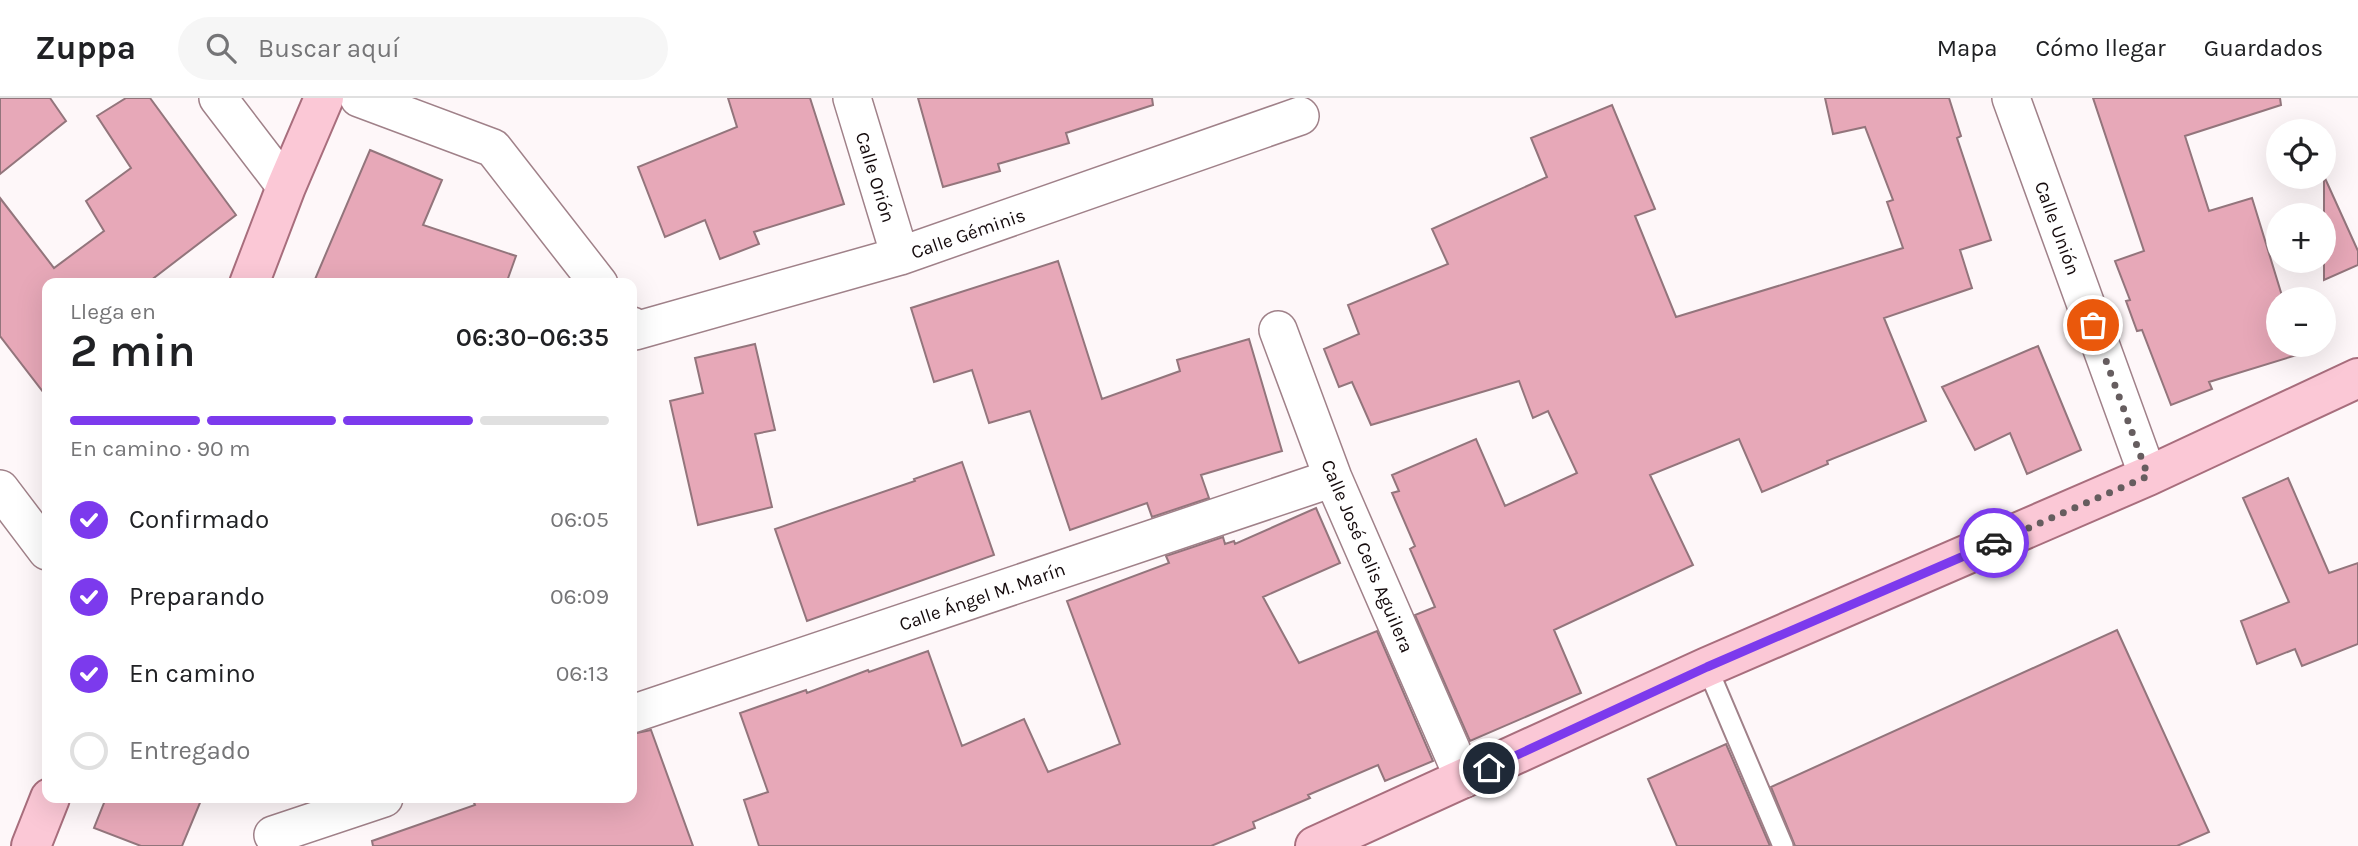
<!DOCTYPE html>
<html lang="es">
<meta charset="utf-8">
<style>
body{margin:0;font-family:Karla,sans-serif;background:#f6f6f6;color:#202124;height:100vh;display:flex;flex-direction:column;font-size:26px;white-space:nowrap}
*{box-sizing:border-box;margin:0}
p{font-size:23px;color:#757577}
.icon{flex:none;width:38px;height:38px;fill:none;stroke:currentColor;stroke-width:2;stroke-linecap:round;stroke-linejoin:round}
.map{position:relative;flex:1;overflow:hidden}
.side{position:absolute;left:42px;top:180px;width:595px;height:525px;display:flex;flex-direction:column;background:#fff;border-radius:14px;box-shadow:0 7px 28px #0002}
.side>*{flex:none}
.controls{position:absolute;left:2266px;top:21px;display:grid;gap:14px}
.controls a{display:grid;place-items:center;width:70px;height:70px;border-radius:50%;background:#fff;box-shadow:0 7px 28px #0002;font-size:35px}
.pin{position:absolute;display:grid;place-items:center;width:60px;height:60px;color:#fff;margin:-30px;border:4px solid #fff;border-radius:50%;box-shadow:0 2px 7px #0007}
.courier{position:absolute;display:grid;place-items:center;width:70px;height:70px;margin:-35px;border:5px solid #7c3aed;border-radius:50%;background:#fff;color:#222;box-shadow:0 2px 9px #0007}
.head em{font-style:normal;font-weight:600}
.head div{display:flex;flex-direction:column-reverse}
.head{display:flex;align-items:center;justify-content:space-between;height:119px;padding:0 28px}
h1{font-size:46px;font-weight:600;line-height:52px}
.bar{display:grid;grid-template-columns:repeat(4,1fr);gap:10px 7px;align-content:center;height:84px;padding:0 28px}
.bar i{height:9px;border-radius:5px;background:#e0e0e0}
.bar .on{background:#7c3aed}
.bar p{grid-column:span 4}
ol{padding:0 28px;list-style:none}
li{display:flex;align-items:center;gap:21px;height:77px}
li p{margin-inline-start:auto}
li .icon{padding:7px;border-radius:50%;background:#7c3aed;color:#fff;stroke-width:4}
li:last-child{color:#757577}
li i{width:38px;height:38px;border:4px solid #e0e0e0;border-radius:50%}
header{display:flex;align-items:center;gap:42px;box-sizing:border-box;height:98px;padding:0 35px;background:#fff;border-bottom:2px solid #e0e0e0}
header strong{font-size:33px}
nav{display:flex;gap:38px;margin-inline-start:auto;font-size:24px}
.search{width:490px;height:63px;background:#f6f6f6;display:flex;align-items:center;gap:18px;box-sizing:border-box;padding:0 24px;border-radius:38px;color:#757577;font-size:26px}
.map>svg:first-child{display:block}
.building{fill:#e7a8b8;stroke:#93757c;stroke-width:2}
.lines{fill:none;stroke-linecap:round;stroke-linejoin:round}
.lane-casing{stroke:#a08189;stroke-width:23}
.street-casing{stroke:#a08189;stroke-width:40}
.primary-casing{stroke:#a86e7d;stroke-width:42}
.lane{stroke:#fff;stroke-width:19}
.street{stroke:#fff;stroke-width:37}
.primary{stroke:#fbc8d6;stroke-width:38}
.done{stroke:#665d5f;stroke-width:7;stroke-dasharray:0 12.6}
.route{stroke:#7c3aed;stroke-width:9}
.labels{text-anchor:middle;stroke-width:5;stroke-linejoin:round;paint-order:stroke}
.street-label{font-size:19px;fill:#140a0c;stroke:#fff}
</style>
<header>
<strong>Zuppa</strong>
<div class="search"><svg class="icon" aria-label="search" viewBox="0 0 24 24"><circle cx="10" cy="10" r="6"/><path d="M15 15l6 6"/></svg>Buscar aquí</div>
<nav><a>Mapa</a><a>Cómo llegar</a><a>Guardados</a></nav>
</header>
<div class="map">
<svg width="2358" height="748" viewBox="0 0 2358 748">
<rect width="100%" height="100%" fill="#fef7f9"/>
<path class="building" d="M 0,0 L 50,0 L 66,23 L 0,76 Z
M 126,0 L 150,0 L 236,117 L 146,186 L 47,186 L 47,299 L 0,238 L 0,100 L 54,170 L 104,133 L 86,103 L 131,70 L 97,18 Z
M 728,0 L 810,0 L 844,106 L 754,134 L 759,146 L 720,161 L 705,122 L 665,139 L 638,69 L 737,29 Z
M 918,0 L 1152,0 L 1153,7 L 1066,35 L 1069,45 L 998,66 L 1000,73 L 943,89 Z
M 1825,0 L 1949,0 L 1961,38 L 1957,40 L 1991,142 L 1960,152 L 1972,190 L 1884,220 L 1926,323 L 1827,363 L 1828,366 L 1762,394 L 1739,341 L 1650,377 L 1693,467 L 1554,532 L 1581,595 L 1470,643 L 1415,517 L 1435,509 L 1410,451 L 1415,448 L 1392,395 L 1399,393 L 1392,377 L 1476,341 L 1505,408 L 1577,375 L 1548,313 L 1533,320 L 1519,283 L 1371,327 L 1352,284 L 1339,289 L 1324,251 L 1359,236 L 1348,207 L 1448,166 L 1432,131 L 1547,79 L 1531,40 L 1612,7 L 1655,111 L 1635,118 L 1676,219 L 1903,150 L 1887,104 L 1893,102 L 1865,29 L 1833,36 Z
M 2093,0 L 2280,0 L 2281,7 L 2185,38 L 2209,113 L 2252,100 L 2283,201 L 2278,201 L 2278,247 L 2298,247 L 2300,256 L 2209,284 L 2212,291 L 2171,307 L 2142,232 L 2137,233 L 2126,203 L 2130,202 L 2115,163 L 2144,153 Z
M 370,52 L 442,82 L 423,127 L 516,158 L 506,186 L 313,186 Z
M 2324,78 L 2358,153 L 2358,167 L 2324,182 Z
M 1058,163 L 1102,301 L 1180,273 L 1177,262 L 1249,241 L 1282,353 L 1201,377 L 1209,400 L 1152,419 L 1147,405 L 1070,432 L 1030,313 L 989,325 L 972,272 L 934,284 L 911,210 Z
M 755,246 L 775,332 L 755,336 L 772,409 L 698,427 L 670,303 L 703,295 L 695,260 Z
M 2038,248 L 2081,352 L 2027,376 L 2010,335 L 1975,352 L 1942,289 Z
M 962,364 L 994,457 L 807,523 L 775,431 L 915,383 L 914,381 Z
M 2288,380 L 2329,475 L 2358,465 L 2358,546 L 2302,568 L 2295,551 L 2257,566 L 2241,523 L 2289,504 L 2243,400 Z
M 1316,410 L 1340,465 L 1263,499 L 1299,565 L 1377,533 L 1433,663 L 1385,683 L 1378,667 L 1308,697 L 1310,700 L 1253,724 L 1255,730 L 1211,748 L 759,748 L 744,702 L 768,694 L 740,615 L 806,592 L 807,595 L 868,572 L 869,574 L 928,553 L 962,648 L 1024,621 L 1048,674 L 1120,646 L 1067,503 L 1169,465 L 1166,458 L 1223,439 L 1225,446 L 1234,443 L 1235,446 Z
M 2117,532 L 2209,734 L 2177,748 L 1795,748 L 1771,689 Z
M 651,632 L 693,748 L 373,748 L 372,743 L 475,707 L 472,700 L 632,700 L 632,636 Z
M 1726,646 L 1770,748 L 1677,748 L 1648,681 Z
M 106,700 L 202,700 L 182,748 L 141,748 L 94,730 Z"/>
<g class="lines">
<defs>
<path id="lane" d="M 1707,569 L 1783,748"/>
<path id="street" d="M 218,0 L 286,89
M 359,0 L 493,50 L 599,186
M 852,0 L 900,158
M 2011,0 L 2148,378
M 632,228 L 635,233 L 900,158 L 1300,18
M 1278,232 L 1333,380 L 1464,681
M 0,391 L 47,453
M 632,616 L 1333,380
M 273,737 L 384,700"/>
<path id="primary" d="M 249,186 L 286,89 L 324,0
M 31,748 L 50,700
M 1315,748 L 1707,569 L 2148,378 L 2358,280"/>
</defs>
<use href="#lane" class="lane-casing"/>
<use href="#street" class="street-casing"/>
<use href="#primary" class="primary-casing"/>
<use href="#lane" class="lane"/>
<use href="#street" class="street"/>
<use href="#primary" class="primary"/>
</g>
<g class="lines">
<path class="done" d="M 1994,445 L 2148,378 L 2093,227"/>
<path class="route" d="M 1489,670 L 1707,569 L 1994,445"/>
</g>
<g class="labels">
<g class="street-label">
<text transform="translate(876 79) rotate(73)" y="7">Calle Orión</text>
<text transform="translate(2058 130) rotate(70)" y="7">Calle Unión</text>
<text transform="translate(968 135) rotate(-19)" y="7">Calle Géminis</text>
<text transform="translate(1368 458) rotate(67)" y="7">Calle José Celis Aguilera</text>
<text transform="translate(982 498) rotate(-19)" y="7">Calle Ángel M. Marín</text>
</g>
</g>
</svg>
<div class="controls">
<a><svg class="icon" aria-label="locate" viewBox="0 0 24 24"><circle cx="12" cy="12" r="6"/><path d="M12 2v4M12 18v4M2 12h4M18 12h4"/></svg></a>
<a>+</a>
<a>−</a>
</div>
<div class="pin" style="left:2093px;top:227px;background:#ea580c"><svg class="icon" aria-label="bag" viewBox="0 0 24 24"><path d="M5 8h14l-1 12H6zM9 8a3 3 0 0 1 6 0"/></svg></div>
<div class="pin" style="left:1489px;top:670px;background:#1f2937"><svg class="icon" aria-label="home" viewBox="0 0 24 24"><path d="M3 11l9-7 9 7M6 9v11h12V9"/></svg></div>
<div class="courier" style="left:1994px;top:445px"><svg class="icon" aria-label="car" viewBox="0 0 24 24"><path d="M5 17H2v-5l4-1 3-4h7l3 4 3 1v5h-3M9 17h6M6 11h13"/><circle cx="7" cy="17" r="2"/><circle cx="17" cy="17" r="2"/></svg></div>
<section class="side">
<div class="head"><div><h1>2 min</h1><p>Llega en</p></div><em>06:30–06:35</em></div>
<div class="bar"><i class="on"></i><i class="on"></i><i class="on"></i><i></i><p>En camino · 90 m</p></div>
<ol>
<li><svg class="icon" aria-label="check" viewBox="0 0 24 24"><path d="M5 12l5 5 9-10"/></svg>Confirmado<p>06:05</p></li>
<li><svg class="icon" aria-label="check" viewBox="0 0 24 24"><path d="M5 12l5 5 9-10"/></svg>Preparando<p>06:09</p></li>
<li><svg class="icon" aria-label="check" viewBox="0 0 24 24"><path d="M5 12l5 5 9-10"/></svg>En camino<p>06:13</p></li>
<li><i></i>Entregado</li>
</ol>
</section>
</div>
